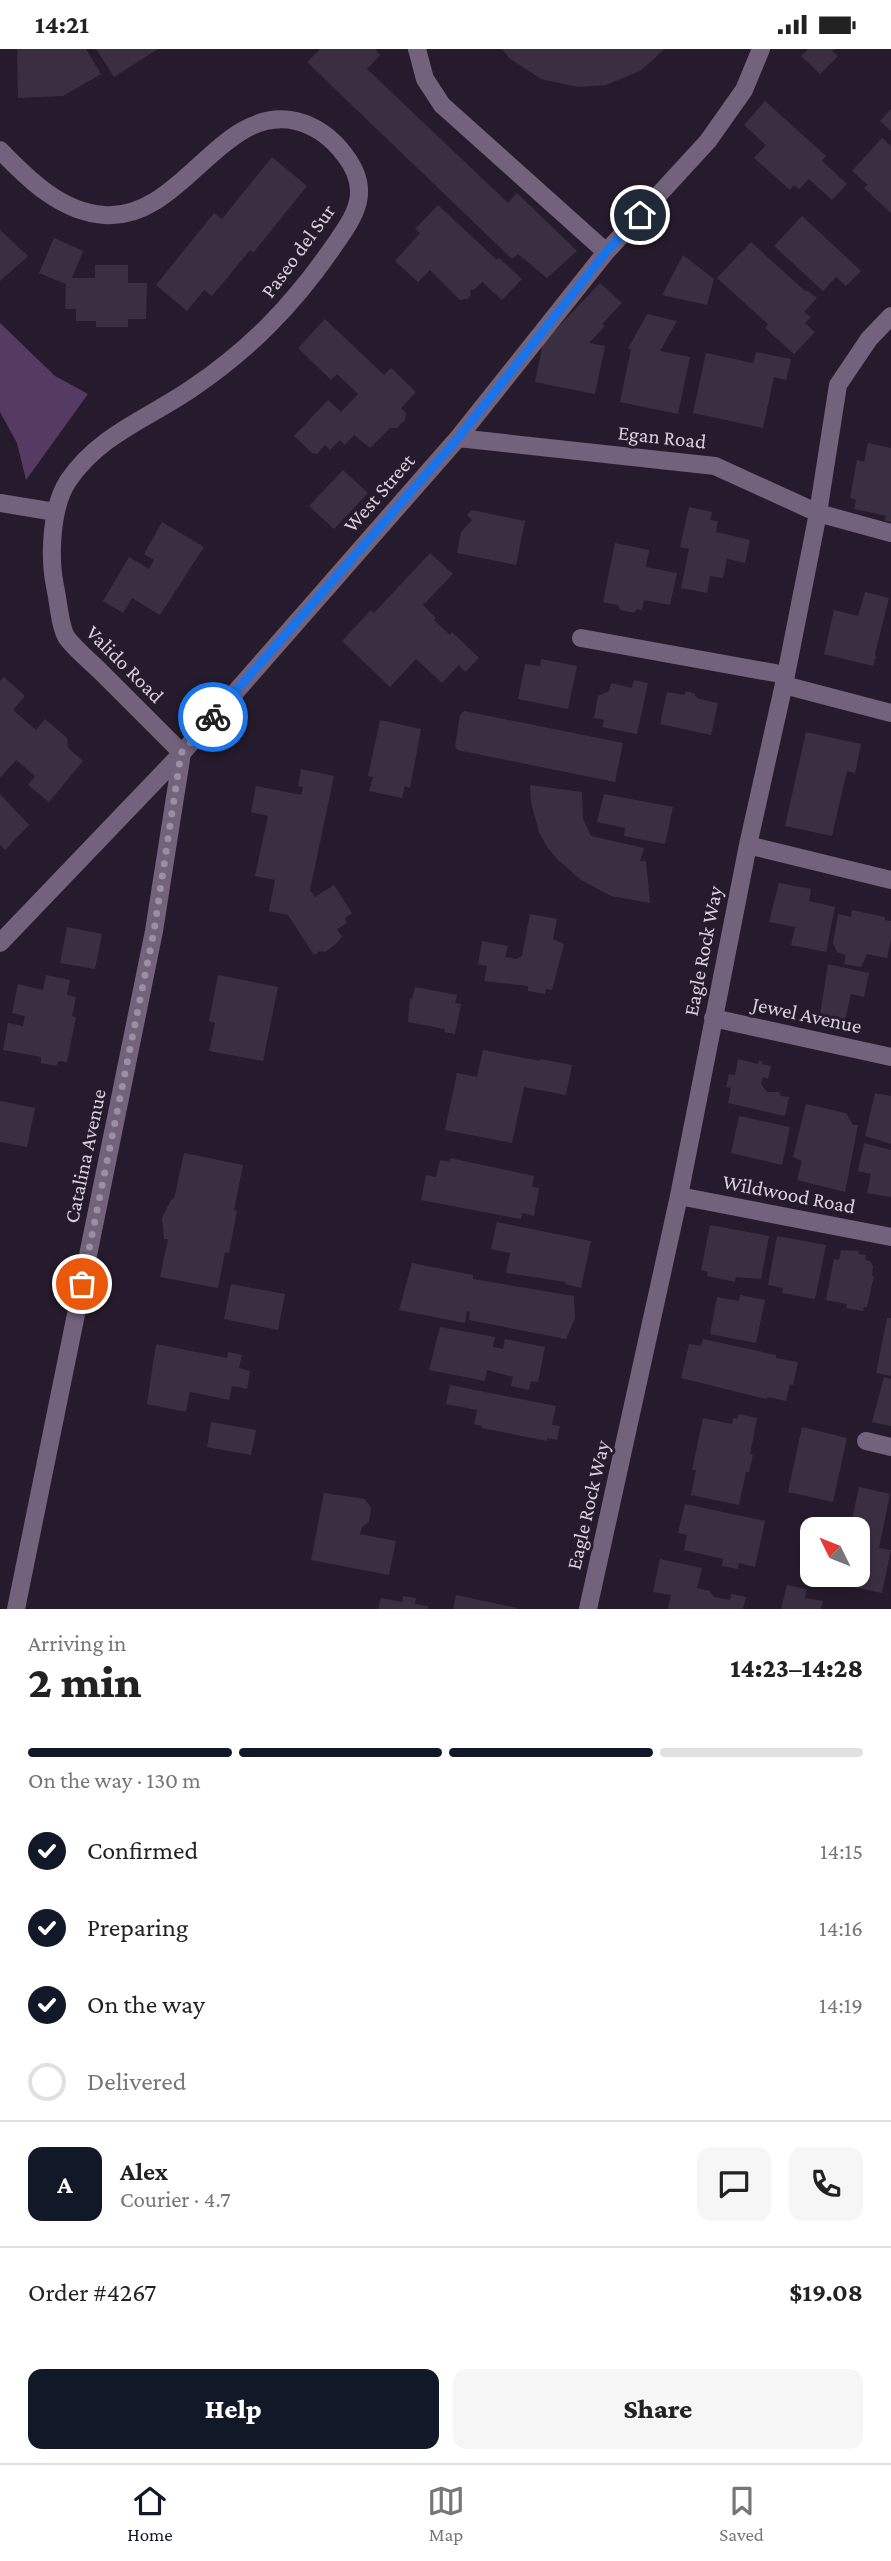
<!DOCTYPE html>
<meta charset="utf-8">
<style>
body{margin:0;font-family:"Crimson Pro",serif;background:#f6f6f6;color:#222;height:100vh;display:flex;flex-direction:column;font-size:26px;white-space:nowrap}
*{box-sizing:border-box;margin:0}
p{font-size:23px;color:#767676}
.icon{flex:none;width:38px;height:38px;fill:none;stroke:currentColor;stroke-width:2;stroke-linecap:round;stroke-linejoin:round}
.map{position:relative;height:1560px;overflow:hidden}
.sheet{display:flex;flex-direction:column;background:#fff;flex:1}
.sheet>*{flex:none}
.needle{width:46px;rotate:313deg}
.fabs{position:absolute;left:800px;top:1468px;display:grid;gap:14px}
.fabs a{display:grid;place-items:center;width:70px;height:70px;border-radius:14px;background:#fff;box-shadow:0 4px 10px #0003;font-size:35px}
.pin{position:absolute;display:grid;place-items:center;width:60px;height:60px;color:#fff;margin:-30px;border:4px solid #fff;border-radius:50%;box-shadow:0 2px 7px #0007}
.courier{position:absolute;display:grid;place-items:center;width:70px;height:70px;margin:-35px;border:5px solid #1a73e8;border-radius:50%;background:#fff;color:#222;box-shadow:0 2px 9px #0007}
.overview em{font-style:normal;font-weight:800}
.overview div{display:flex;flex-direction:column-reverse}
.overview{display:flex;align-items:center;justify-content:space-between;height:119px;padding:0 28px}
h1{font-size:46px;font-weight:800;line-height:52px}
.bar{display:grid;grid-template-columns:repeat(4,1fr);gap:10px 7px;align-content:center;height:84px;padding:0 28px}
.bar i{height:9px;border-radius:5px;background:#e0e0e0}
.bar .selected{background:#111827}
.bar p{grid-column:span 4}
.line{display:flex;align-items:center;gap:18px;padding:0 28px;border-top:2px solid #e0e0e0}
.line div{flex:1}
.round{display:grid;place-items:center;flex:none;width:74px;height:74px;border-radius:14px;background:#f6f6f6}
ol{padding:0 28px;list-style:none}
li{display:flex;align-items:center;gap:21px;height:77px}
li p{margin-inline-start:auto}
li .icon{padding:7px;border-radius:50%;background:#111827;color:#fff;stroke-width:4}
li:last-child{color:#767676}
li i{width:38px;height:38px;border:4px solid #e0e0e0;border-radius:50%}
.cta{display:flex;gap:14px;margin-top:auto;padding:14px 28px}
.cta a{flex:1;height:80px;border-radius:14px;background:#111827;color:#fff;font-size:28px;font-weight:800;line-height:80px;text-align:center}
.cta a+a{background:#f6f6f6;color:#222}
.status{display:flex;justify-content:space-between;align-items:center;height:49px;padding:0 35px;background:#fff;direction:ltr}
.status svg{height:19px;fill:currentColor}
.tabs{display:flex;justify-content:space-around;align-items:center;height:98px;border-top:2px solid #e0e0e0;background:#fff;font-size:19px;color:#767676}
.tabs a{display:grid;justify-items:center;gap:4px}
.tabs .selected{color:#111827}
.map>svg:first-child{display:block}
.green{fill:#553b62}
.building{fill:#3a2f40}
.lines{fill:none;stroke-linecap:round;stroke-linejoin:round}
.minor{stroke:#73627c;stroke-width:18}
.done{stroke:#99919e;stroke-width:7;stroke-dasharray:0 12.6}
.route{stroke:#1a73e8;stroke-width:9}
.labels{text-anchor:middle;stroke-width:6;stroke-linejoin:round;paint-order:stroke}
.street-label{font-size:21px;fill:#d7d0db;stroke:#261b2c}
</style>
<div class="status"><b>14:21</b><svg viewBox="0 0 49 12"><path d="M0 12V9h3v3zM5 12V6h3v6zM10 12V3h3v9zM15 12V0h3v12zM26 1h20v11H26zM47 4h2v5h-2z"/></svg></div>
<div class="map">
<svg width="891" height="1560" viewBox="0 0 891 1560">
<rect width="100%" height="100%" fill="#261b2c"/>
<path class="green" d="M 0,274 L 55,327 L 88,345 L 26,431 L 17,394 L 0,363 Z"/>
<path class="building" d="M 17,0 L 86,0 L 101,25 L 63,47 L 18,49 Z
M 96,0 L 158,0 L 114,28 Z
M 320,0 L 375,0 L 380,6 L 367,20 L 508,154 L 517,144 L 577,202 L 547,229 L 518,205 L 512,210 L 307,13 Z
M 502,0 L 665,0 L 640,22 L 606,36 L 578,38 L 541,30 L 509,9 Z
M 808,0 L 834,0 L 832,2 L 838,7 L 820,25 L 801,7 Z
M 765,52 L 826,107 L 822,112 L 847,135 L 832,151 L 809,130 L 799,140 L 794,136 L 790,141 L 754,109 L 766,96 L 744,76 Z
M 891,60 L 891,82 L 880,72 Z
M 882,89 L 891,97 L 891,164 L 864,139 L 868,136 L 852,122 Z
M 272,108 L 307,137 L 253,204 L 250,201 L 212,247 L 204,241 L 187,262 L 156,236 L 214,164 L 222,170 Z
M 438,156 L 497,211 L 499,209 L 522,230 L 502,251 L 482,233 L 474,241 L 470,240 L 471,246 L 467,250 L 460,251 L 430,221 L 418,233 L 395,212 L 420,184 L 415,180 Z
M 802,167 L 861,222 L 846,237 L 836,228 L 823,242 L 774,197 Z
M 0,181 L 28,207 L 0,232 Z
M 54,189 L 83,202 L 72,229 L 95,229 L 95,216 L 128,216 L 128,234 L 147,234 L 146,270 L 128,270 L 128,278 L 96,278 L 96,272 L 76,272 L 76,260 L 65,260 L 66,235 L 39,224 Z
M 751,193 L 805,242 L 808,242 L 817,249 L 804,263 L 811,268 L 805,274 L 815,283 L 794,305 L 765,279 L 768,275 L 717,229 Z
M 683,206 L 714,230 L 707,256 L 662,246 Z
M 600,234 L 622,254 L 602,275 L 605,277 L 589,294 L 605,297 L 595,345 L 535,333 L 543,294 Z
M 647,265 L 677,272 L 660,302 L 690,308 L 678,365 L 620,353 L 631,300 L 628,300 Z
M 325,270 L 384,326 L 391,319 L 416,343 L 401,359 L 406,364 L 405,371 L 397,379 L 390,379 L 370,399 L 354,386 L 345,396 L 340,391 L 330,401 L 325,396 L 317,405 L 312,404 L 294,387 L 328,351 L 341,363 L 358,345 L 337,325 L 331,331 L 298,299 Z
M 756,303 L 791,310 L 786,331 L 774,328 L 763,379 L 693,364 L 706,304 L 753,314 Z
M 868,394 L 891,399 L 891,473 L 885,472 L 886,467 L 854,460 L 856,451 L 850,449 L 857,411 L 864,413 Z
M 343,421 L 368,444 L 334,480 L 309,457 Z
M 689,458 L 712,463 L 710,471 L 718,472 L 716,483 L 750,491 L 745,514 L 727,510 L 723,529 L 710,527 L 707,544 L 681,539 L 689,500 L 680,498 Z
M 472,461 L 525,472 L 516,516 L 457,504 L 461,483 L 472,471 L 467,466 Z
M 162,473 L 204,498 L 160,566 L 132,549 L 123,564 L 103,552 L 129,508 L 149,520 L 154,511 L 144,505 Z
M 615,494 L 649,501 L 646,518 L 677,524 L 670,556 L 644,551 L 642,561 L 637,560 L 634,564 L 620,561 L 618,556 L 603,553 Z
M 430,504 L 453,525 L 423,556 L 436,569 L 434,571 L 450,586 L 452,583 L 479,609 L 465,623 L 459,616 L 442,634 L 416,610 L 390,638 L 342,592 L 371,561 L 374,564 Z
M 865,543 L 889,549 L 875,605 L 877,610 L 875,609 L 873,617 L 824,605 L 834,561 L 858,567 Z
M 541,610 L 577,617 L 568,660 L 518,650 L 525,615 L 540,617 Z
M 4,628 L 25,647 L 13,661 L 36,681 L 45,670 L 67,689 L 68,699 L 83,712 L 49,753 L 28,736 L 35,727 L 16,711 L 1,728 L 0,727 L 0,632 Z
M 634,631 L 648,634 L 637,685 L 602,678 L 604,671 L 594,669 L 598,647 L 609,642 L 611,634 L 632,639 Z
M 686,642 L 695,645 L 695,647 L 699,650 L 718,654 L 711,686 L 660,675 L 667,643 L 684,646 Z
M 464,662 L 623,694 L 615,733 L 457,701 L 455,697 L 460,666 Z
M 380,671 L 421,680 L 410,739 L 405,737 L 402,749 L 369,742 L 373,728 L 368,727 Z
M 806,683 L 861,695 L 855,724 L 847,722 L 832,787 L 785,777 Z
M 301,720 L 334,727 L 310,841 L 315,848 L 334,836 L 352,864 L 345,869 L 347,874 L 337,880 L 342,888 L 337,894 L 325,903 L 320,902 L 314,906 L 288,866 L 269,862 L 275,831 L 255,827 L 268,767 L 251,763 L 256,737 L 301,746 L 303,738 L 298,737 Z
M 530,736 L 582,743 L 583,770 L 591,787 L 644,799 L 640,812 L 646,812 L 650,854 L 611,847 L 581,831 L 557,810 L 547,798 L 539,783 L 531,753 Z
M 0,745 L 29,776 L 5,801 L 0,796 Z
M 604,745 L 673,758 L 665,795 L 624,787 L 625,779 L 597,773 Z
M 779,834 L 811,840 L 809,852 L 835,858 L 826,903 L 791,896 L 795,878 L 769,873 Z
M 852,861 L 885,868 L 885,871 L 891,872 L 891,890 L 887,909 L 867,905 L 861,918 L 844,915 L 846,906 L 837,903 L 833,894 L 838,865 L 851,868 Z
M 530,865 L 557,870 L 553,890 L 564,895 L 552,941 L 546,940 L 545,945 L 528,942 L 528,937 L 484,932 L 487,917 L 478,915 L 482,892 L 508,897 L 505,908 L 516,910 L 522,907 Z
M 67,878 L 102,885 L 95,920 L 60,914 Z
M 828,915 L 869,924 L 864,948 L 851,945 L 845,971 L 820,966 Z
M 46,926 L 70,931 L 67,946 L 76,948 L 72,967 L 76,968 L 67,1013 L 59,1012 L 56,1017 L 41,1014 L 41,1008 L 3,1001 L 8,974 L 23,977 L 25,967 L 12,964 L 18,935 L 43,941 Z
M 218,926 L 278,938 L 263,1012 L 209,1002 L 215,974 L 209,972 Z
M 415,938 L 457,946 L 455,954 L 461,955 L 455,985 L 444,983 L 445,980 L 408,973 L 410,949 L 412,950 Z
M 483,1001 L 540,1012 L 540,1010 L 572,1016 L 566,1046 L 524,1038 L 512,1094 L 445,1081 L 457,1024 L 477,1028 Z
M 738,1010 L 758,1015 L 759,1011 L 762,1012 L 762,1015 L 771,1017 L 768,1030 L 763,1028 L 761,1035 L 767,1043 L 779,1043 L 781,1047 L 789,1048 L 785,1067 L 728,1054 L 731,1039 L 726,1038 L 729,1025 L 735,1026 Z
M 875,1044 L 891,1047 L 891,1095 L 865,1087 Z
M 0,1052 L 35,1059 L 27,1098 L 0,1093 Z
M 806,1055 L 846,1064 L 853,1076 L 858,1076 L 845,1143 L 797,1131 L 802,1112 L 793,1108 Z
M 739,1067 L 790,1078 L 782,1116 L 731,1104 Z
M 864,1094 L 891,1101 L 891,1148 L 867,1144 L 871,1125 L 858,1122 Z
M 184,1104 L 243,1116 L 234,1161 L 237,1162 L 229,1204 L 225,1203 L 218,1239 L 160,1228 L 168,1190 L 164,1190 L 162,1169 L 171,1151 L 174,1150 Z
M 450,1109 L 534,1127 L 532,1138 L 539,1139 L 534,1167 L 522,1164 L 521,1170 L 421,1151 L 426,1126 L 436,1128 L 440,1111 L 450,1113 Z
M 497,1173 L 591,1192 L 581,1239 L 565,1235 L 566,1233 L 506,1224 L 510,1204 L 491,1200 Z
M 710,1176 L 769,1187 L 761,1230 L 736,1228 L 735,1233 L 707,1227 L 708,1223 L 701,1221 Z
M 777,1187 L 826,1196 L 816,1246 L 814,1250 L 782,1244 L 783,1239 L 768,1236 Z
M 841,1201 L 859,1202 L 858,1205 L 866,1206 L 865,1211 L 870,1212 L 873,1217 L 872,1227 L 874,1227 L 867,1258 L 864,1258 L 863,1262 L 846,1259 L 847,1255 L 826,1251 L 834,1210 L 839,1211 Z
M 412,1214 L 473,1226 L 473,1230 L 574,1247 L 575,1269 L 566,1290 L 469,1271 L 470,1263 L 467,1262 L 465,1274 L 399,1261 Z
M 231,1235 L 285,1245 L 278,1281 L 224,1270 Z
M 740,1246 L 765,1251 L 756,1294 L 710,1285 L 717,1248 L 739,1252 Z
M 887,1269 L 891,1269 L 891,1327 L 876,1324 Z
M 440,1278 L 495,1288 L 493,1298 L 503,1300 L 505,1290 L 545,1298 L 538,1333 L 531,1332 L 529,1341 L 511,1337 L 513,1328 L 487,1321 L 485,1332 L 429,1321 Z
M 703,1290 L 776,1306 L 776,1309 L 798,1313 L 793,1336 L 790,1335 L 786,1352 L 768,1348 L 766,1350 L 681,1329 L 689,1295 L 701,1297 Z
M 156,1295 L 227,1309 L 228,1303 L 242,1306 L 239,1319 L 250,1322 L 247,1340 L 232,1337 L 229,1351 L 190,1343 L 186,1363 L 147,1355 Z
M 884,1328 L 891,1330 L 891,1377 L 872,1373 Z
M 450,1336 L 556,1357 L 552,1376 L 560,1377 L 557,1391 L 547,1389 L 547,1392 L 482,1379 L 482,1377 L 474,1375 L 477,1361 L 446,1355 Z
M 739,1365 L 757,1369 L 750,1405 L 753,1406 L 749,1423 L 746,1423 L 739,1456 L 691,1446 L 696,1421 L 692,1421 L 703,1369 L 732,1375 L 733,1369 L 737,1370 Z
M 211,1373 L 256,1381 L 251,1406 L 207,1398 Z
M 802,1378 L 847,1389 L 833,1453 L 788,1443 Z
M 859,1438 L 890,1445 L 879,1499 L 891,1501 L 882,1544 L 839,1535 L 841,1526 L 858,1526 L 858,1480 L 850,1480 Z
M 324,1444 L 365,1450 L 371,1459 L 369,1473 L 362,1478 L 360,1485 L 396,1492 L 389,1526 L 311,1511 Z
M 685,1455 L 765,1472 L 755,1518 L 739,1514 L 738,1520 L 722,1517 L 723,1510 L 684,1501 L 687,1486 L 678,1484 Z
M 660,1510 L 702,1519 L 697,1539 L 710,1542 L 714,1548 L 730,1551 L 731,1545 L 746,1548 L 743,1560 L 668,1560 L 671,1546 L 653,1543 Z
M 787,1536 L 807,1540 L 805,1549 L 823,1552 L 821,1560 L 781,1560 Z
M 456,1546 L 517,1559 L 517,1560 L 453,1560 Z
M 403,1547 L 416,1549 L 415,1555 L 428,1557 L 428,1560 L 378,1560 L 381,1549 L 402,1553 Z"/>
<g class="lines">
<path class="minor" d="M 417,0 L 425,30 L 442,56 L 606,203
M 0,101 C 28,130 61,163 104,166 C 182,172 220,55 296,72 C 316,77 332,89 344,105 C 374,143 354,168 331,201 C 291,258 249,301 191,340 C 147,370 99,386 68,432 C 51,458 49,507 55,537 C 58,550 60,579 67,589 C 76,601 90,612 101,623 C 128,650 155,677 182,704 L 154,882 L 16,1560
M 458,389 L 715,417 L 818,464 L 891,484
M 0,454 L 55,463
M 581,589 L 786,626
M 784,636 L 891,664
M 748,796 L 891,831
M 0,894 L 182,704 L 458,389 L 606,203 L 708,92 L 744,41 L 761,0
M 713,969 L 891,1008
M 679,1147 L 891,1188
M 866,1392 L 891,1398
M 588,1560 L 679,1147 L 748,796 L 786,626 L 818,464 L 838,336 L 869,290 L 891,267"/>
</g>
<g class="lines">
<path class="done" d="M 82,1235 L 154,882 L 181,704 L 213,668"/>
<path class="route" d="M 213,668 L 458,389 L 606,203 L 640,166"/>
</g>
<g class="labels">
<g class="street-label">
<text transform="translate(298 202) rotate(-54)" y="7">Paseo del Sur</text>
<text transform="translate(662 388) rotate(6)" y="7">Egan Road</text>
<text transform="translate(379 444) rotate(-49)" y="7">West Street</text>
<text transform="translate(125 615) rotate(45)" y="7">Valido Road</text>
<text transform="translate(703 902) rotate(-79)" y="7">Eagle Rock Way</text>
<text transform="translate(807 966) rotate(12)" y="7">Jewel Avenue</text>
<text transform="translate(85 1107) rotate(-78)" y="7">Catalina Avenue</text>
<text transform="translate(789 1145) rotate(11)" y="7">Wildwood Road</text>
<text transform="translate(588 1456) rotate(-77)" y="7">Eagle Rock Way</text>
</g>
</g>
</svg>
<div class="fabs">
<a><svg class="needle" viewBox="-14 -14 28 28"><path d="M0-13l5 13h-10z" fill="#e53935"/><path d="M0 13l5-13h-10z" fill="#767676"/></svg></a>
</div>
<div class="pin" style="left:82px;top:1235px;background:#ea580c"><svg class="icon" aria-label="bag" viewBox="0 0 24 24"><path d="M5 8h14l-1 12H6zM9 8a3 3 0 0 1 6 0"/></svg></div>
<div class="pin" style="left:640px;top:166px;background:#1f2937"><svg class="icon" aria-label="home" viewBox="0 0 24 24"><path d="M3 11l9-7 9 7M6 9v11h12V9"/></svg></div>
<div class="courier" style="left:213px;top:668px"><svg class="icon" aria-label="bike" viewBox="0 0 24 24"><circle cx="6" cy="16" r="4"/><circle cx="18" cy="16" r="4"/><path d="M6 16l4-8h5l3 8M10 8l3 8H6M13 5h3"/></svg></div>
</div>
<section class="sheet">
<div class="overview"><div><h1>2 min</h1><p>Arriving in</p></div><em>14:23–14:28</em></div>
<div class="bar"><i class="selected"></i><i class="selected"></i><i class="selected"></i><i></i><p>On the way · 130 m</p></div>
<ol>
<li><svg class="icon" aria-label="check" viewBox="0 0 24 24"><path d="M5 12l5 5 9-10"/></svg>Confirmed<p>14:15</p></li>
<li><svg class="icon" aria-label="check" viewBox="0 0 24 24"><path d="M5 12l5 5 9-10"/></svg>Preparing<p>14:16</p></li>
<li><svg class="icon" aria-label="check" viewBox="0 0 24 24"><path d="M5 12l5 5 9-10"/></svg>On the way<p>14:19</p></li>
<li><i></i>Delivered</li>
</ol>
<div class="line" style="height:126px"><b class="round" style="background:#111827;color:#fff">A</b><div><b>Alex</b><p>Courier · 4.7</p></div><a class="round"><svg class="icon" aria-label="chat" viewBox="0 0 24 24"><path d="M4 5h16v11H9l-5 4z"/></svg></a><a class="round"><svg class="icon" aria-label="phone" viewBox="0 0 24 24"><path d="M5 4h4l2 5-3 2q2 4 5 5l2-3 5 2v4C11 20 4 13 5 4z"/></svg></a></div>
<div class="line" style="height:91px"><div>Order #4267</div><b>$19.08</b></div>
<div class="cta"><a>Help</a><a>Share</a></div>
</section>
<nav class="tabs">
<a class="selected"><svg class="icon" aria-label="home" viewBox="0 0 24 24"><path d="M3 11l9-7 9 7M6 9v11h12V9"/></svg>Home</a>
<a><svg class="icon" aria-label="map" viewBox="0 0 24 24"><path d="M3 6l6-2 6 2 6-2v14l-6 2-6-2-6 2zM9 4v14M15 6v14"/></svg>Map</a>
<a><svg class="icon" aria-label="saved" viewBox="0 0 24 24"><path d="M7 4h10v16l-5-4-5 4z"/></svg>Saved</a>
</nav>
